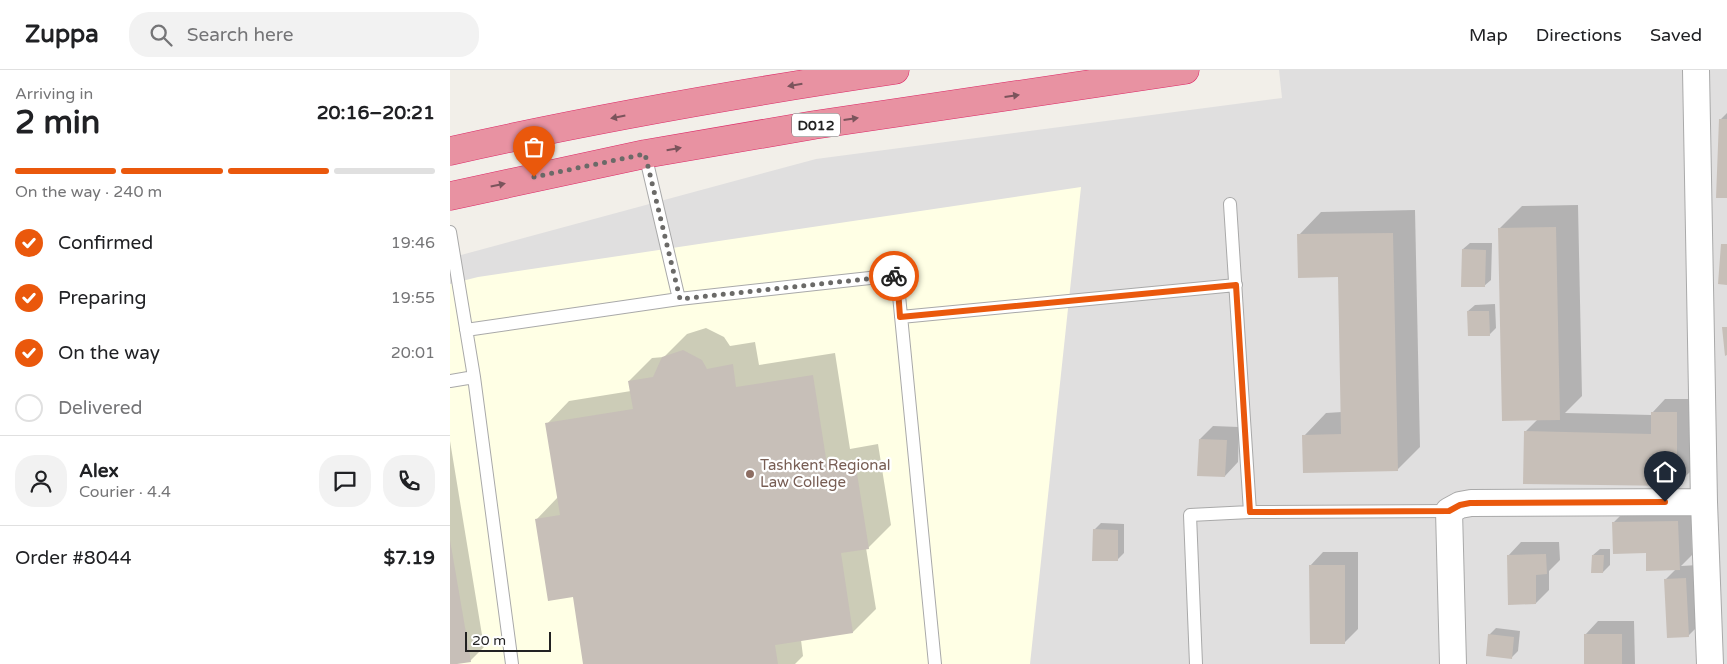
<!DOCTYPE html>
<meta charset="utf-8">
<style>
body{margin:0;font-family:"Varela Round",sans-serif;background:#f2f2f2;color:#202124;height:100vh;display:flex;flex-direction:column;font-size:19px;white-space:nowrap}
*{box-sizing:border-box;margin:0}
p{font-size:16px;color:#757577}
.icon{flex:none;width:28px;height:28px;fill:none;stroke:currentColor;stroke-width:2;stroke-linecap:round;stroke-linejoin:round}
.map{position:relative;flex:1;overflow:hidden}
.side{display:flex;flex-direction:column;background:#fff;width:450px}
.side>*{flex:none}
.scale{position:absolute;left:15px;bottom:12px;width:86px;box-sizing:border-box;padding-left:5px;border:2px solid #222;border-top:0;font-size:14px;line-height:18px;white-space:nowrap;color:#222;-webkit-text-stroke:4px #fff;paint-order:stroke}
.pin{position:absolute;display:grid;place-items:center;width:42px;height:42px;color:#fff;margin:-51px -21px;border-radius:50% 50% 50% 0;rotate:-45deg;box-shadow:0 0 5px #0007}
.pin .icon{rotate:45deg}
.courier{position:absolute;display:grid;place-items:center;width:50px;height:50px;margin:-25px;border:4px solid #ea580c;border-radius:50%;background:#fff;color:#222;box-shadow:0 1px 6px #0007}
.headline em{font-style:normal;font-weight:800}
.headline div{display:flex;flex-direction:column-reverse}
.headline{display:flex;align-items:center;justify-content:space-between;height:85px;padding:0 15px}
h1{font-size:32px;font-weight:800;line-height:38px}
.bar{display:grid;grid-template-columns:repeat(4,1fr);gap:8px 5px;align-content:center;height:60px;padding:0 15px}
.bar i{height:6px;border-radius:4px;background:#e0e0e0}
.bar .selected{background:#ea580c}
.bar p{grid-column:span 4}
.line{display:flex;align-items:center;gap:12px;padding:0 15px;border-top:1px solid #e0e0e0}
.line div{flex:1}
.round{display:grid;place-items:center;flex:none;width:52px;height:52px;border-radius:20px;background:#f2f2f2}
ol{padding:0 15px;list-style:none}
li{display:flex;align-items:center;gap:15px;height:55px}
li p{margin-inline-start:auto}
li .icon{padding:5px;border-radius:50%;background:#ea580c;color:#fff;stroke-width:4}
li:last-child{color:#757577}
li i{width:28px;height:28px;border:2px solid #e0e0e0;border-radius:50%}
header{display:flex;align-items:center;gap:30px;box-sizing:border-box;height:70px;padding:0 25px;background:#fff;border-bottom:1px solid #e0e0e0}
header strong{font-size:24px}
nav{display:flex;gap:28px;margin-inline-start:auto;font-size:18px}
.search{width:350px;height:45px;background:#f2f2f2;display:flex;align-items:center;gap:12px;box-sizing:border-box;padding:0 18px;border-radius:20px;color:#757577;font-size:19px}
main{display:flex;flex:1;min-height:0}
.map>svg:first-child{display:block}
.residential{fill:#e0dfdf}
.education{fill:#ffffe5}
.shadow{fill:#0003}
.building{fill:#c7bfb8}
.lines{fill:none;stroke-linecap:round;stroke-linejoin:round}
.lane-casing{stroke:#a9a9a9;stroke-width:14}
.street-casing{stroke:#a9a9a9;stroke-width:28}
.highway-casing{stroke:#dc2a67;stroke-width:29}
.lane{stroke:#fff;stroke-width:12}
.street{stroke:#fff;stroke-width:26}
.highway{stroke:#e892a2;stroke-width:28}
.oneway{fill:#7b545c}
.done{stroke:#6b6a68;stroke-width:5;stroke-dasharray:0 9}
.route{stroke:#ea580c;stroke-width:6}
.education-dot{fill:#8d6e63;stroke:#fff;stroke-width:2}
.labels{text-anchor:middle;stroke-width:4.5;stroke-linejoin:round;paint-order:stroke}
.shield{fill:#fff;stroke:#646464;stroke-width:1}
.shield-label{font-size:14px;font-weight:bold;fill:#222}
.education-label{font-size:15px;fill:#785e54;stroke:#fff;text-anchor:start}
</style>
<header>
<strong>Zuppa</strong>
<div class="search"><svg class="icon" aria-label="search" viewBox="0 0 24 24"><circle cx="10" cy="10" r="6"/><path d="M15 15l6 6"/></svg>Search here</div>
<nav><a>Map</a><a>Directions</a><a>Saved</a></nav>
</header>
<main>
<section class="side">
<div class="headline"><div><h1>2 min</h1><p>Arriving in</p></div><em>20:16–20:21</em></div>
<div class="bar"><i class="selected"></i><i class="selected"></i><i class="selected"></i><i></i><p>On the way · 240 m</p></div>
<ol>
<li><svg class="icon" aria-label="check" viewBox="0 0 24 24"><path d="M5 12l5 5 9-10"/></svg>Confirmed<p>19:46</p></li>
<li><svg class="icon" aria-label="check" viewBox="0 0 24 24"><path d="M5 12l5 5 9-10"/></svg>Preparing<p>19:55</p></li>
<li><svg class="icon" aria-label="check" viewBox="0 0 24 24"><path d="M5 12l5 5 9-10"/></svg>On the way<p>20:01</p></li>
<li><i></i>Delivered</li>
</ol>
<div class="line" style="height:90px"><a class="round"><svg class="icon" aria-label="person" viewBox="0 0 24 24"><circle cx="12" cy="8" r="4"/><path d="M4 21q1-7 8-7t8 7"/></svg></a><div><b>Alex</b><p>Courier · 4.4</p></div><a class="round"><svg class="icon" aria-label="chat" viewBox="0 0 24 24"><path d="M4 5h16v11H9l-5 4z"/></svg></a><a class="round"><svg class="icon" aria-label="phone" viewBox="0 0 24 24"><path d="M5 4h4l2 5-3 2q2 4 5 5l2-3 5 2v4C11 20 4 13 5 4z"/></svg></a></div>
<div class="line" style="height:65px"><div>Order #8044</div><b>$7.19</b></div>
</section>
<div class="map">
<svg width="1277" height="594" viewBox="0 0 1277 594">
<rect width="100%" height="100%" fill="#f2efe9"/>
<path class="residential" d="M 829,0 L 1277,0 L 1277,594 L 0,594 L 0,188 L 366,89 L 832,28 Z"/>
<path class="education" d="M 631,117 L 580,594 L 0,594 L 0,214 L 28,207 Z"/>
<path class="shadow" d="M 1277,43 L 1277,126 L 1270,50 Z
M 1128,135 L 1132,326 L 1115,343 L 1202,345 L 1202,343 L 1215,329 L 1240,329 L 1240,402 L 1226,415 L 1075,362 L 1088,349 L 1049,159 L 1072,136 Z
M 965,140 L 970,377 L 947,400 L 854,366 L 876,343 L 892,342 L 889,206 L 849,165 L 871,142 Z
M 1020,173 L 1042,173 L 1041,210 L 1034,216 L 1013,179 Z
M 1045,234 L 1046,258 L 1039,265 L 1018,241 L 1025,235 Z
M 256,258 L 274,267 L 280,276 L 305,272 L 309,295 L 385,283 L 400,379 L 428,374 L 441,455 L 418,478 L 416,478 L 426,539 L 403,562 L 351,570 L 353,586 L 345,594 L 213,594 L 212,592 L 199,594 L 135,594 L 124,526 L 86,450 L 108,427 L 97,354 L 119,331 L 181,321 L 179,311 L 202,288 L 214,287 L 237,264 Z
M 763,356 L 789,357 L 788,392 L 775,406 L 750,369 Z
M 0,371 L 34,577 L 20,591 L 0,594 Z
M 1241,438 L 1242,485 L 1231,496 L 1248,495 L 1251,553 L 1238,566 L 1215,510 L 1226,499 L 1197,482 L 1163,453 L 1177,439 Z
M 651,453 L 674,454 L 674,483 L 667,490 L 644,460 Z
M 1071,472 L 1109,472 L 1110,490 L 1099,501 L 1099,520 L 1086,533 L 1058,486 Z
M 1150,479 L 1160,479 L 1160,495 L 1153,502 L 1143,485 Z
M 873,482 L 908,482 L 908,559 L 895,572 L 860,496 Z
M 1148,551 L 1184,551 L 1185,594 L 1135,594 L 1135,565 Z
M 1046,558 L 1070,561 L 1068,581 L 1061,588 L 1039,565 Z"/>
<path class="building" d="M 1269,49 L 1277,49 L 1277,128 L 1266,128 Z
M 1106,157 L 1110,350 L 1052,351 L 1048,158 Z
M 943,163 L 948,401 L 853,403 L 852,365 L 891,364 L 888,207 L 848,208 L 847,164 Z
M 1271,174 L 1277,174 L 1277,215 L 1268,214 Z
M 1012,179 L 1036,180 L 1035,217 L 1011,217 Z
M 1017,241 L 1039,241 L 1040,266 L 1018,266 Z
M 1272,257 L 1277,257 L 1277,285 L 1275,286 Z
M 233,280 L 252,290 L 257,299 L 283,294 L 286,317 L 363,305 L 378,401 L 406,397 L 419,479 L 391,483 L 403,563 L 325,575 L 328,594 L 133,594 L 123,527 L 98,531 L 85,449 L 110,445 L 95,353 L 183,339 L 178,311 L 203,307 L 212,287 Z
M 1201,342 L 1227,342 L 1227,416 L 1073,414 L 1074,361 L 1201,364 Z
M 749,369 L 777,370 L 775,407 L 747,406 Z
M 1228,451 L 1230,500 L 1196,501 L 1196,483 L 1163,484 L 1162,452 Z
M 643,459 L 668,460 L 668,491 L 642,491 Z
M 0,470 L 21,592 L 7,594 L 0,594 Z
M 1096,484 L 1097,504 L 1086,505 L 1086,534 L 1058,535 L 1057,485 Z
M 1142,485 L 1154,485 L 1153,503 L 1141,503 Z
M 859,495 L 895,495 L 895,574 L 860,574 Z
M 1236,508 L 1239,567 L 1217,568 L 1214,509 Z
M 1038,564 L 1064,567 L 1062,589 L 1036,586 Z
M 1134,564 L 1172,564 L 1172,594 L 1134,594 Z"/>
<g class="lines">
<defs>
<path id="lane" d="M 195,84 L 229,229
M 780,134 L 800,442
M 0,162 L 24,307 L 62,594
M 451,247 L 786,215
M 16,260 L 229,229 L 447,205 L 485,594
M 0,311 L 24,307
M 746,594 L 740,445 L 800,442 L 999,441"/>
<path id="street" d="M 1246,0 L 1254,432 L 1260,594
M 1003,594 L 999,441 L 1010,435 L 1021,433 L 1254,432"/>
<path id="highway" d="M 0,81 C 147,48 296,22 445,0
M 0,126 L 195,84 L 364,55 L 735,0"/>
</defs>
<use href="#lane" class="lane-casing"/>
<use href="#street" class="street-casing"/>
<use href="#highway" class="highway-casing"/>
<use href="#lane" class="lane"/>
<use href="#street" class="street"/>
<use href="#highway" class="highway"/>
</g>
<defs><path id="oneway-solid" d="M-6-.8H1V-3.2L6.5 0L1 3.2V.8H-6Z" transform="scale(1.25)"/></defs>
<g class="oneway">
<use href="#oneway-solid" transform="translate(345 15) rotate(170)"/>
<use href="#oneway-solid" transform="translate(562 26) rotate(-8)"/>
<use href="#oneway-solid" transform="translate(168 47) rotate(169)"/>
<use href="#oneway-solid" transform="translate(401 49) rotate(-8)"/>
<use href="#oneway-solid" transform="translate(224 79) rotate(-10)"/>
<use href="#oneway-solid" transform="translate(48 115) rotate(-12)"/>
</g>
<g class="lines">
<path class="done" d="M 84,107 L 195,84 L 230,229 L 444,206"/>
<path class="route" d="M 444,206 L 447,205 L 450,247 L 786,215 L 800,442 L 999,441 L 1010,435 L 1020,433 L 1215,432"/>
</g>
<circle class="education-dot" cx="300" cy="404" r="5"/>
<g class="labels">
<rect class="shield" x="342" y="43.5" width="48" height="23" rx="4"/>
<g class="shield-label">
<text x="366" y="60">D012</text>
</g>
<g class="education-label">
<text x="310" y="400">Tashkent Regional<tspan x="310" dy="17">Law College</tspan></text>
</g>
</g>
</svg>
<div class="scale">20 m</div>
<div class="pin" style="left:84px;top:107px;background:#ea580c"><svg class="icon" aria-label="bag" viewBox="0 0 24 24"><path d="M5 8h14l-1 12H6zM9 8a3 3 0 0 1 6 0"/></svg></div>
<div class="pin" style="left:1215px;top:432px;background:#1f2937"><svg class="icon" aria-label="home" viewBox="0 0 24 24"><path d="M3 11l9-7 9 7M6 9v11h12V9"/></svg></div>
<div class="courier" style="left:444px;top:206px"><svg class="icon" aria-label="bike" viewBox="0 0 24 24"><circle cx="6" cy="16" r="4"/><circle cx="18" cy="16" r="4"/><path d="M6 16l4-8h5l3 8M10 8l3 8H6M13 5h3"/></svg></div>
</div>
</main>
